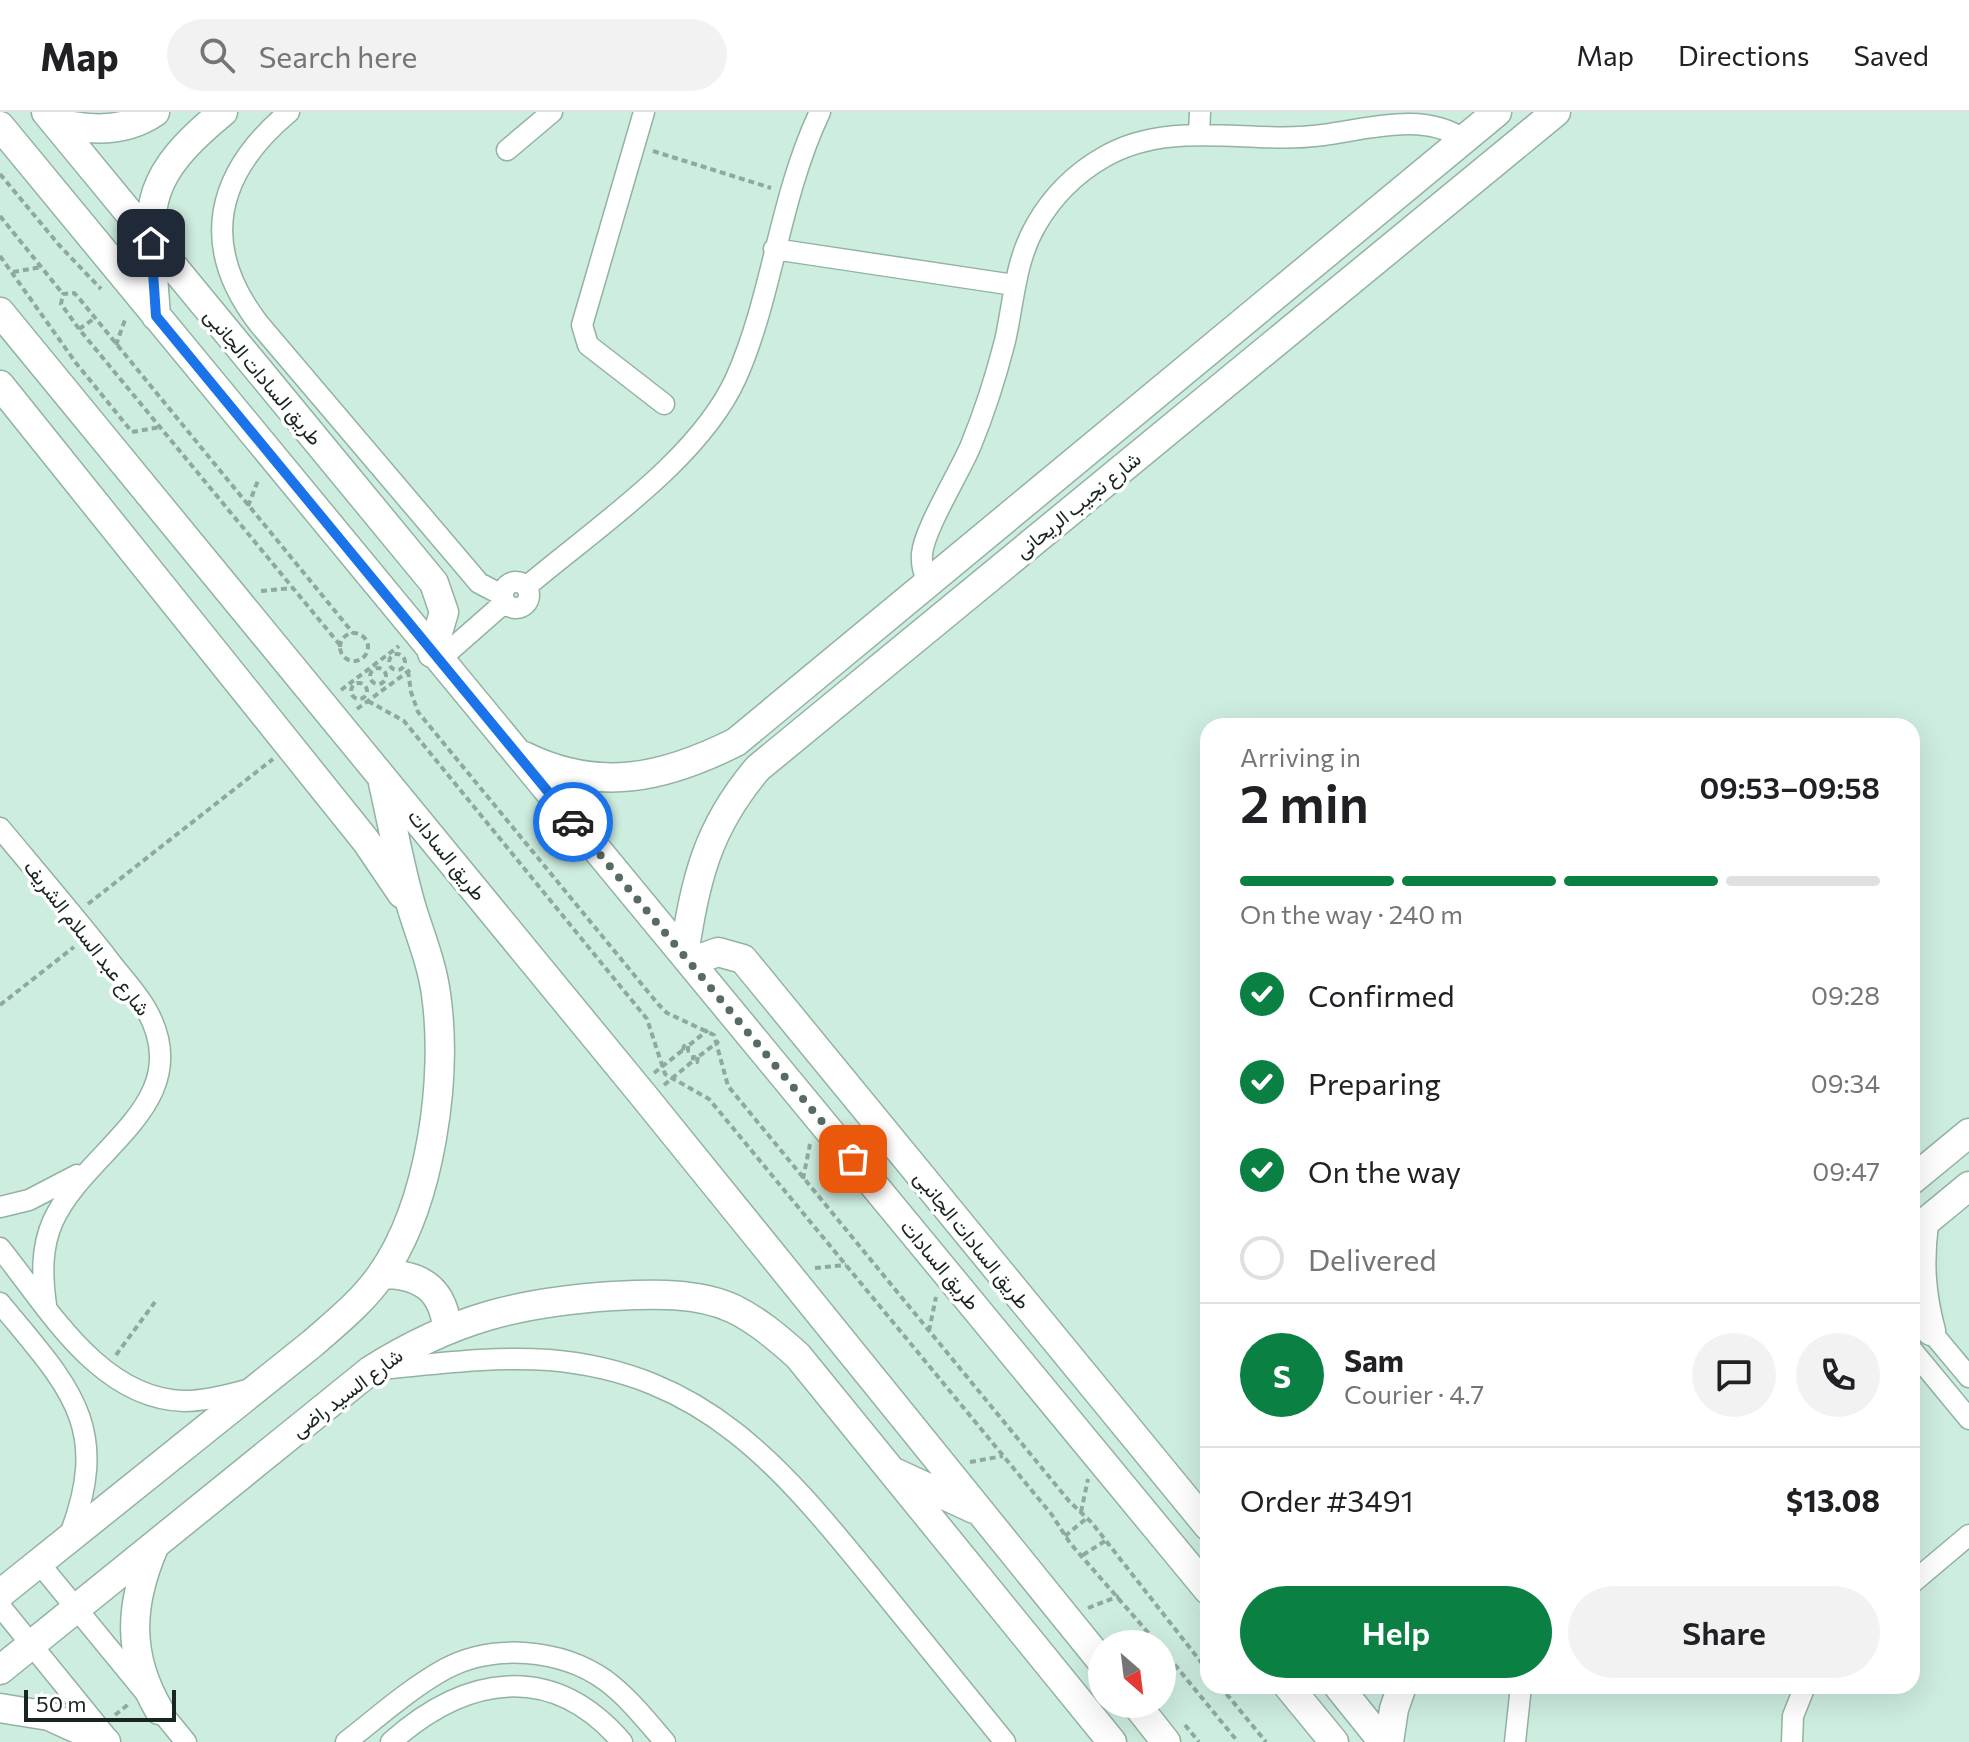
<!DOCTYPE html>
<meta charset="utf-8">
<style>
body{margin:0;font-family:Commissioner,Vazirmatn,sans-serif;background:#f2f2f2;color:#202124;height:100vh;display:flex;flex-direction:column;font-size:30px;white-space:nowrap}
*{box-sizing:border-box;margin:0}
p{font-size:26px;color:#757577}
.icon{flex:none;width:44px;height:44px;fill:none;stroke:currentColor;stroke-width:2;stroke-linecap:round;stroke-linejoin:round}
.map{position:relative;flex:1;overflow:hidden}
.drawer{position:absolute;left:1200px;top:606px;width:720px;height:976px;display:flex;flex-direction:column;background:#fff;border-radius:24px;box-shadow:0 8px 32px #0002}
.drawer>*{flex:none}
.needle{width:52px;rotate:152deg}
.tools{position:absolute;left:1088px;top:1518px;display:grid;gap:16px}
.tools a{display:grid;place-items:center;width:88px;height:88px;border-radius:50%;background:#fff;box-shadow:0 8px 32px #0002;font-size:40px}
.scale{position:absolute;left:24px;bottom:20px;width:152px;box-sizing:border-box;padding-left:8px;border:4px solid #192520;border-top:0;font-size:22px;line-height:28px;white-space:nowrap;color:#192520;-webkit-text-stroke:6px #fff;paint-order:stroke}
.pin{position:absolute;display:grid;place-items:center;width:68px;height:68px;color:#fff;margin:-34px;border-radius:16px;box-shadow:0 4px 12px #0006}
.courier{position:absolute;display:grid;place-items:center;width:80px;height:80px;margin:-40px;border:6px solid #1a73e8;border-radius:50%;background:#fff;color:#222;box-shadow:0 2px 10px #0007}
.summary em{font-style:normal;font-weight:600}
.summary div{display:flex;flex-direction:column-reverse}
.summary{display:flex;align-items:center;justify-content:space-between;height:136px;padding:0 40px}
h1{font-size:52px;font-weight:600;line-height:60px}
.bar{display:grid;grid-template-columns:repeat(4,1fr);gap:12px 8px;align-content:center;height:96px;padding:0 40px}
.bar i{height:10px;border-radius:6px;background:#e0e0e0}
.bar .current{background:#0b8043}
.bar p{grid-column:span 4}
.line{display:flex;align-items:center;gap:20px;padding:0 40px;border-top:2px solid #e0e0e0}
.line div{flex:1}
.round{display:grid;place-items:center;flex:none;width:84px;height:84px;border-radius:42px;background:#f2f2f2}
ol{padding:0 40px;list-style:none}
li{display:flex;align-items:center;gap:24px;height:88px}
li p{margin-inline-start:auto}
li .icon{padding:8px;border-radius:50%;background:#0b8043;color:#fff;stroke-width:4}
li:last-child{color:#757577}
li i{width:44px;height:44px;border:4px solid #e0e0e0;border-radius:50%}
.button{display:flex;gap:16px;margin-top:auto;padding:16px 40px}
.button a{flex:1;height:92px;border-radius:48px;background:#0b8043;color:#fff;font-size:32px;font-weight:600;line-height:92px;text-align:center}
.button a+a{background:#f2f2f2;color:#202124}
header{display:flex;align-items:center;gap:48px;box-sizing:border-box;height:112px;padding:0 40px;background:#fff;border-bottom:2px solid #e0e0e0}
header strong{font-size:38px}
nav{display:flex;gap:44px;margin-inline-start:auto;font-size:28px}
.search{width:560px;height:72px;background:#f2f2f2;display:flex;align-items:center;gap:20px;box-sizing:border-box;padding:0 28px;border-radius:44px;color:#757577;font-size:30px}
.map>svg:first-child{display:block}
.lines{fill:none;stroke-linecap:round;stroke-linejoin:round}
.street-casing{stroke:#93b2a3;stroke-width:23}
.secondary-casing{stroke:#93b2a3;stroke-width:31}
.path{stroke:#90a99e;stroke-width:4;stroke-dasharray:6 4;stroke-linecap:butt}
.street{stroke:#fff;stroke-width:20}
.secondary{stroke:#fff;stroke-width:28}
.done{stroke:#586b63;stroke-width:8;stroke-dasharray:0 14.4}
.route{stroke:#1a73e8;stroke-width:10}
.labels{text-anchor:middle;stroke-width:7;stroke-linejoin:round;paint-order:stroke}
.street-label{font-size:20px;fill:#192520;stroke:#fff}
</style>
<header>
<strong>Map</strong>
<div class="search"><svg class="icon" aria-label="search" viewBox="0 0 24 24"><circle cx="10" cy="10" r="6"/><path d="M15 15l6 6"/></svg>Search here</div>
<nav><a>Map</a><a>Directions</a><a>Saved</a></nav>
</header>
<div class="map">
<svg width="1969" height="1630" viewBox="0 0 1969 1630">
<rect width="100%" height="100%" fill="#cdeddf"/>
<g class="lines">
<defs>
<path id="street" d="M 289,0 C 216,61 198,133 259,212 L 479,471 L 502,483
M 644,0 L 582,213 L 588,233 L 664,292
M 1199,22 L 1200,0
M 507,38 L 552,0
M 774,137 L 1014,173
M503 483a13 13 0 1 1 26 0a13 13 0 1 1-26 0Z
M 928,471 C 924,462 921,453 922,442 C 924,417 960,360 971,333 C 985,299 996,264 1005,229 C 1014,189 1015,149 1036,113 C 1052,85 1076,61 1104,45 C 1171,6 1250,33 1323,23 C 1372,16 1426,0 1464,28
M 526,475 C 594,417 699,348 736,266 C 773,183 779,86 820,0
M 438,549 L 504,491
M 0,716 C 35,758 71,800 105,843 C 118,861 135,878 146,897 C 200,991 86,1036 53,1109 C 41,1136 42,1164 46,1193
M 0,1095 L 29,1088 L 77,1063
M 0,1136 C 47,1194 99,1287 184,1289 C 206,1289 229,1283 250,1277
M 0,1191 C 68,1274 113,1313 69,1425
M 1923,1210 L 1969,1265
M 1912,1238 L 1969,1307
M 379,1257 C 436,1252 492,1244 549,1248 C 706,1261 783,1357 875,1470 C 918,1523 962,1577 1005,1630
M 39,1451 L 186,1630
M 1912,1471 L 1969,1423
M 0,1494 L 109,1628
M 346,1630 C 378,1605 409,1577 445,1557 C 493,1531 561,1537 605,1568 C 628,1585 646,1608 665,1630
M 391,1630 C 466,1563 552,1549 622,1630
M 1515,1630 L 1521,1574
M 1792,1630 L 1793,1604 L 1805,1574"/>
<path id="secondary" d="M 46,0 L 434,471 L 444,500 L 432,541
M 54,10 C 88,19 125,21 155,0
M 0,14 L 1208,1478
M 0,200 L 643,983 L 1102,1550
M 156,204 C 149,99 135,72 223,0
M 0,273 L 366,729 L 402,782
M 524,644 C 599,681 664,666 736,630 L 1497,0
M 684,842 C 696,766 707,716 758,656 L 1556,0
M 690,850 L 718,840 L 743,847 L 1208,1414
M 1912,1068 L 1969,1021
M 1924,1112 C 1919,1150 1921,1182 1931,1219
M 1912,1121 L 1969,1074
M 382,1162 C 419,1162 443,1176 447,1216
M 896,1361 L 974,1397
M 154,1435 C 129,1493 127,1543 159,1598
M 0,1482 L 313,1231 C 337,1210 363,1189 381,1163 C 431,1092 448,966 436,882 C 432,853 422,828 413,800 C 400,758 393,714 383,671
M 0,1558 L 371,1258 C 452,1207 519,1190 613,1184 C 652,1182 698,1180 734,1197 C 758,1209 778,1226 798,1244 L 1112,1630
M 1288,1574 L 1334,1630
M 1338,1574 L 1383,1630
M 1136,1592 L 1166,1630
M 0,1596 L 49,1604 L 106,1630
M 1389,1630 L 1394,1597 L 1402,1574"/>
</defs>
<use href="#street" class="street-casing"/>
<use href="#secondary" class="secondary-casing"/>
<path class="path" d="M 653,39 L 771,76
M 0,62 L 59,133 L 101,177
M 0,104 L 63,182
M 0,144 L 76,251 L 132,320
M 13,160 L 41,155
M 79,217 L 95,206
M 116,233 L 126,205
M 132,320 L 160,315
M 248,394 L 259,366
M 261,479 L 293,476
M340 535a14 14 0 1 1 28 0a14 14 0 1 1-28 0Z
M 340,533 L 79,217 L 61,192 L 63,182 L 74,181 L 78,185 L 353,521
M389 550a8 8 0 1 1 16 0a8 8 0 1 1-16 0Z
M370 564a8 8 0 1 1 16 0a8 8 0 1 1-16 0Z
M 408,559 L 411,580 L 418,600 L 658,892 L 667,901 L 714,923 L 728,974 L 1069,1389 L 1092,1411 L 1208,1559
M351 579a8 8 0 1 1 16 0a8 8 0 1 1-16 0Z
M 341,578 L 399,534
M 368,589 L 404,609 L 647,907 L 665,962 L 709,987 L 1052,1403 L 1070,1431 L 1158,1532
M 357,597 L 410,558
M 88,792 L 273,647
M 0,893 L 74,835
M 688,934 L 688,939 L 683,938 L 684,934 L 688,934 L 708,918
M 698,945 L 697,950 L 693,949 L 693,945 L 698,945 L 719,929
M 654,961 L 683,938
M 664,973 L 693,949
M 803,1067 L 810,1032
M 815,1156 L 846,1153
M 929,1219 L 936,1185
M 116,1243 L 155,1190
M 970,1350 L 1003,1344
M 1081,1400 L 1088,1367
M 1065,1424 L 1087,1406
M 1083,1443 L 1105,1429
M 1088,1496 L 1119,1484
M 1201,1501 L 1208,1510
M 1162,1537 L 1238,1630
M 1220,1574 L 1266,1630
M 115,1603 L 130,1591
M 1185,1613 L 1199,1630"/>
<use href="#street" class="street"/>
<use href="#secondary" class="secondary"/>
</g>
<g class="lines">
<path class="done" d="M 573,710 L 853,1047"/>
<path class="route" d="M 151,131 L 156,204 L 573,710"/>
</g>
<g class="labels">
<g class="street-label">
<text transform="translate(263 265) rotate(50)" y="7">طريق السادات الجانبى</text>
<text transform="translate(1078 393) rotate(-39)" y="7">شارع نجيب الريحانى</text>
<text transform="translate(447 743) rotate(51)" y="7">طريق السادات</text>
<text transform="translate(87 826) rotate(52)" y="7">شارع عبد السلام الشريف</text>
<text transform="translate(972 1128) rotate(51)" y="7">طريق السادات الجانبى</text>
<text transform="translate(940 1153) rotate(50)" y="7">طريق السادات</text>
<text transform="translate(347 1281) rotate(-37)" y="7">شارع السيد راضى</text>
</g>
</g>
</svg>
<div class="tools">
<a><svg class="needle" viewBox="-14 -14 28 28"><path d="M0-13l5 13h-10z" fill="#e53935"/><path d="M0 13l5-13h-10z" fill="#757577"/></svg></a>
</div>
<div class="scale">50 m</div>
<div class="pin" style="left:853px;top:1047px;background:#ea580c"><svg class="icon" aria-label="bag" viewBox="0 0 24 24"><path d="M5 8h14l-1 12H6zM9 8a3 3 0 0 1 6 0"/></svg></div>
<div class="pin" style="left:151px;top:131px;background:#1f2937"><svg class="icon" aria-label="home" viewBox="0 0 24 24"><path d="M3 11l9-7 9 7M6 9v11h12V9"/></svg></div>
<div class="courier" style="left:573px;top:710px"><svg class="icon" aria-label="car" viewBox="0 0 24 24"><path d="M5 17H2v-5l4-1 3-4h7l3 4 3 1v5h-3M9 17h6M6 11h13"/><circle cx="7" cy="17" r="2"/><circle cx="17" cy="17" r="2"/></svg></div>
<section class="drawer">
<div class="summary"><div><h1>2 min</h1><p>Arriving in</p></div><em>09:53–09:58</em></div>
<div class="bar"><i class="current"></i><i class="current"></i><i class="current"></i><i></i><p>On the way · 240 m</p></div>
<ol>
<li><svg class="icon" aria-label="check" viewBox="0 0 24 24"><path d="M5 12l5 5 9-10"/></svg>Confirmed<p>09:28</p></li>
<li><svg class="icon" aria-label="check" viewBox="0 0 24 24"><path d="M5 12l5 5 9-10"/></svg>Preparing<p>09:34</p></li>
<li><svg class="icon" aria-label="check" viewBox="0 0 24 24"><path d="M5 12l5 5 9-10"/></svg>On the way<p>09:47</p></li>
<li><i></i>Delivered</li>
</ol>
<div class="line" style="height:144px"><b class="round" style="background:#0b8043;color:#fff">S</b><div><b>Sam</b><p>Courier · 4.7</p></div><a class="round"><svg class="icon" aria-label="chat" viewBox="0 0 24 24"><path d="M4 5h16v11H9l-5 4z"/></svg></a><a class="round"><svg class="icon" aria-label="phone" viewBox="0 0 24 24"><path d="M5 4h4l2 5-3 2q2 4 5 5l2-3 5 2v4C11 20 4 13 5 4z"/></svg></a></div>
<div class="line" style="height:104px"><div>Order #3491</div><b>$13.08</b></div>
<div class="button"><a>Help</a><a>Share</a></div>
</section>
</div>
